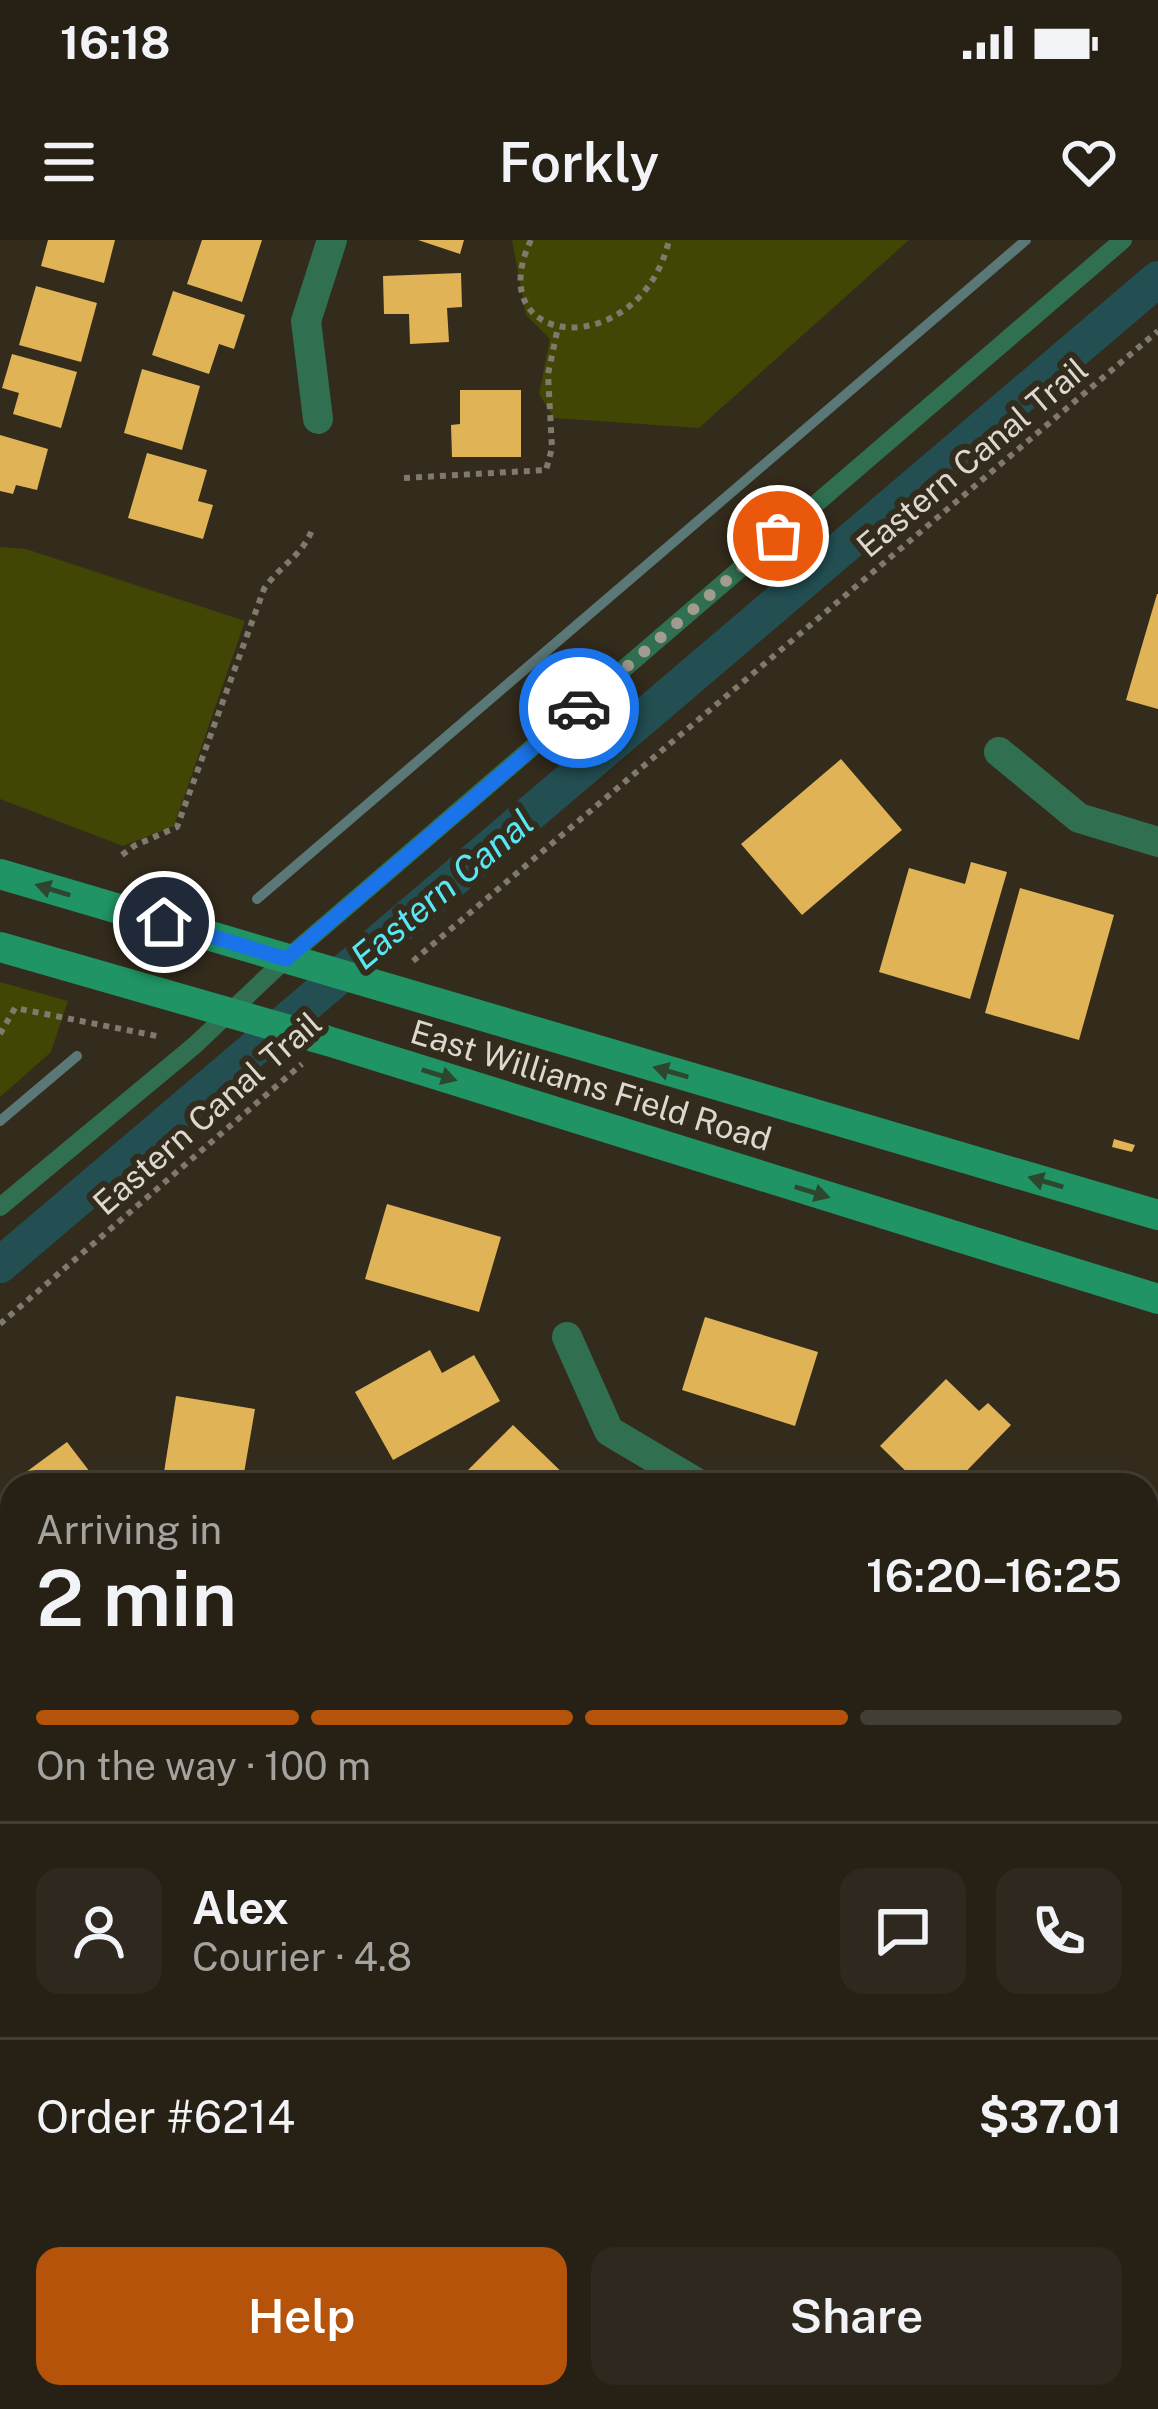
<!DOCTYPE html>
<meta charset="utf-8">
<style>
body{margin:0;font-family:"Public Sans",sans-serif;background:#2e281e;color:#f1f3f6;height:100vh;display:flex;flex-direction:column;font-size:45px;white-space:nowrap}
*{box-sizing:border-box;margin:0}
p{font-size:39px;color:#a4a3a0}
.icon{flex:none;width:66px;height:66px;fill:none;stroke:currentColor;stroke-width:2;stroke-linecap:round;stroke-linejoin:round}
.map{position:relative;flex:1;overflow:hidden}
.details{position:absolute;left:0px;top:1233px;width:1158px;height:936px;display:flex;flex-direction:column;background:#262015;border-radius:36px 36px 0 0;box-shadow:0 3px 9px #0004,0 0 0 3px #423e34}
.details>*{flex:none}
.pin{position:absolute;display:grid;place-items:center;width:102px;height:102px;color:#fff;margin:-51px;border:6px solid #fff;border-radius:50%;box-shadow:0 3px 12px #0007}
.courier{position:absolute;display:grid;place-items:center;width:120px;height:120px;margin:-60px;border:9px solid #1a73e8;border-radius:50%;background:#fff;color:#222;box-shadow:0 3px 15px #0007}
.overview em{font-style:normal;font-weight:600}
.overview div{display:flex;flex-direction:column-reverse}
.overview{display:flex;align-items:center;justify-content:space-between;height:204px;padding:0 36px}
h1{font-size:78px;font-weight:600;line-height:90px}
.bar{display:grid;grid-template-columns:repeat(4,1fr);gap:18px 12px;align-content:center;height:144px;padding:0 36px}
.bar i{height:15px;border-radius:9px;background:#423e34}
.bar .current{background:#b45309}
.bar p{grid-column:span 4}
.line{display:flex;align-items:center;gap:30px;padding:0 36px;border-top:3px solid #423e34}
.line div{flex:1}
.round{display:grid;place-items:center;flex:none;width:126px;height:126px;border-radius:24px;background:#2e281e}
.cta{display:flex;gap:24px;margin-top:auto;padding:24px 36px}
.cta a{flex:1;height:138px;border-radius:24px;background:#b45309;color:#fff;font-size:48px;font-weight:600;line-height:138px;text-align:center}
.cta a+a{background:#2e281e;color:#f1f3f6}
.status{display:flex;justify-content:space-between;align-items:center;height:84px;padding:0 60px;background:#262015;direction:ltr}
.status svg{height:33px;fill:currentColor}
header{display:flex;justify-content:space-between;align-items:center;height:156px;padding:0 36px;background:#262015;font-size:54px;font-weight:600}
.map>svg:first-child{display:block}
.green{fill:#414604}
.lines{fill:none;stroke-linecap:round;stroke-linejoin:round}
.stream{stroke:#5b7878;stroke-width:10}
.canal{stroke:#234f53;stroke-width:36}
.building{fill:#e0b456}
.path{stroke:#807a6d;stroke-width:6;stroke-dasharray:6 6;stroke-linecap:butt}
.service{stroke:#306f50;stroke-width:18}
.minor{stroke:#306f50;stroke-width:30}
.secondary{stroke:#209464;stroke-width:30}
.oneway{fill:#2e452e}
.done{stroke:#a29b90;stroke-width:12;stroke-dasharray:0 21.6}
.route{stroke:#1a73e8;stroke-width:15}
.labels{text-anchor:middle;stroke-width:12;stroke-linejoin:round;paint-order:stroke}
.street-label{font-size:33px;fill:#ddd8cf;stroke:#332b1c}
.water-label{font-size:36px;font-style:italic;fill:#58e7f5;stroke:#332b1c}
</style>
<div class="status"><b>16:18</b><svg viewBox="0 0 49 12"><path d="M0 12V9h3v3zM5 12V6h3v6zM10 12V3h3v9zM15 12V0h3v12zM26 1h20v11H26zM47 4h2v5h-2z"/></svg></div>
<header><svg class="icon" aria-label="menu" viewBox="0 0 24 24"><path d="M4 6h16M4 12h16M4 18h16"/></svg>Forkly<svg class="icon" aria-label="heart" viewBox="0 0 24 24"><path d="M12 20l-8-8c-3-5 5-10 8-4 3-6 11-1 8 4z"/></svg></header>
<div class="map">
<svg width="1158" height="2169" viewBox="0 0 1158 2169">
<rect width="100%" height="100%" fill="#332b1c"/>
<path class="green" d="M 512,0 L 909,0 L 699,188 L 554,178 L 539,154 L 550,99 L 526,75 Z
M 0,307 L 26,309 L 245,381 L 174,586 L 123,606 L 0,559 Z
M 0,742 L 68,761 L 51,812 L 0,857 Z
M 1158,1416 L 1158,2169 L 933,2169 L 936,2157 L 1146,2157 L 1146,1456 Z"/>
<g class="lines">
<path class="stream" d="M 257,659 L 1026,0
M 0,881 L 77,816"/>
<path class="canal" d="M 0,1025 L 1158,39"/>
</g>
<path class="building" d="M 48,0 L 115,0 L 104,43 L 41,26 Z
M 202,0 L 262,0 L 242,62 L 187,44 Z
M 418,0 L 464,0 L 460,14 Z
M 461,33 L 462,67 L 447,68 L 449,102 L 410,104 L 409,74 L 384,74 L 383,36 Z
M 36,46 L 97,63 L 81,122 L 19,105 Z
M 173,51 L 245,75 L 234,109 L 219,104 L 209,134 L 152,115 Z
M 12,114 L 77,132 L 61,188 L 13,174 L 19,153 L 2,148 Z
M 142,129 L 200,146 L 182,210 L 124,193 Z
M 460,150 L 521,150 L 521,217 L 452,217 L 451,185 L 460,184 Z
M 0,195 L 48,209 L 37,250 L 16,245 L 13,254 L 0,251 Z
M 147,213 L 207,230 L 198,261 L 213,265 L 203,299 L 128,278 Z
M 1157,354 L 1158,354 L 1158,469 L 1126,460 Z
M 841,519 L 902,590 L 802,675 L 741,604 Z
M 971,622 L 1007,632 L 970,759 L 879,732 L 909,628 L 965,644 Z
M 1020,648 L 1114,675 L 1079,800 L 985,773 Z
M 1114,899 L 1135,905 L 1132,912 L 1112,907 Z
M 387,964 L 501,997 L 479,1072 L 365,1039 Z
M 705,1077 L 818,1112 L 795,1186 L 682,1150 Z
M 430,1110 L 442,1133 L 474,1115 L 500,1161 L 393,1220 L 355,1152 Z
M 946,1139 L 979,1171 L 988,1163 L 1011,1185 L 953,1245 L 920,1245 L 880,1206 Z
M 176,1156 L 255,1169 L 242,1245 L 162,1245 Z
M 513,1185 L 571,1241 L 567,1245 L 453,1245 Z
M 67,1202 L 100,1245 L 12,1245 L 12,1260 L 3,1249 Z
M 0,1340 L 12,1341 L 12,1420 L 0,1420 Z
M 12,1465 L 12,1548 L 0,1529 L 0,1515 L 9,1509 L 0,1494 L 0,1472 Z
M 0,1805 L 12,1817 L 12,1883 L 0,1895 Z
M 0,2085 L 12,2098 L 12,2157 L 78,2157 L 65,2169 L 6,2169 L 0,2163 Z
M 191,2157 L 284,2157 L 276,2169 L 183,2169 Z
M 679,2157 L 752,2157 L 786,2168 L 675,2169 Z"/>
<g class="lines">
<path class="path" d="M 531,0 C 478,111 641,122 669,0
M 404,238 L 546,230 L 552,208 L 548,134 L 558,87
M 122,615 L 134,606 L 177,587 L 264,349 C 280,325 304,315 313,287
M 413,721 L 1158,91
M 0,794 L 15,768 L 162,797
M 0,1084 L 302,824"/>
<path class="service" d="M 0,967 L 195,805 L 286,719 L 1123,0"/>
<path class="minor" d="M 318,179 L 306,81 L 332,0
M 999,512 L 1079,578 L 1158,602
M 567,1097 L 609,1191 L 700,1245
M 1146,1334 L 1158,1294
M 0,1957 L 12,1946
M 596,2169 L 599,2157
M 897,2169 L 900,2157"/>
<path class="secondary" d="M 0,634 L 1158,975
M 0,707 L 328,801 L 1158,1059"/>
</g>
<defs><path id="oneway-solid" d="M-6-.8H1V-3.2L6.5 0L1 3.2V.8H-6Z" transform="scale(3)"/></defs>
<g class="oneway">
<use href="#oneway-solid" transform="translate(53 650) rotate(-163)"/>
<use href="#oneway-solid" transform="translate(671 832) rotate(-164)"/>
<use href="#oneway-solid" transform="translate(439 835) rotate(17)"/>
<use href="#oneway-solid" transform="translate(1046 942) rotate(-164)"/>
<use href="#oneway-solid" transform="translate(812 952) rotate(17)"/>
</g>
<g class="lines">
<path class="done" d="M 579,468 L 778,296"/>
<path class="route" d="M 164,682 L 286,719 L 579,468"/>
</g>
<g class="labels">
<g class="street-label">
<text transform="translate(972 217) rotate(-40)" y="12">Eastern Canal Trail</text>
<text transform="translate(591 845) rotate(17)" y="12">East Williams Field Road</text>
<text transform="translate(207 873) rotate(-41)" y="12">Eastern Canal Trail</text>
</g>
<g class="water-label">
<text transform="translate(442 649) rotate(-40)" y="13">Eastern Canal</text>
</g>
</g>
</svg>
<div class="pin" style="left:778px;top:296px;background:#ea580c"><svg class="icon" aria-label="bag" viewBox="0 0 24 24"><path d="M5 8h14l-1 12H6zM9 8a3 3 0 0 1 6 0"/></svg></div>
<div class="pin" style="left:164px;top:682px;background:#1f2937"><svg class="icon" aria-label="home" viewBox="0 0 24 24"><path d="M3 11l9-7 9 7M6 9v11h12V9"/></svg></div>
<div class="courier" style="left:579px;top:468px"><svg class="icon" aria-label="car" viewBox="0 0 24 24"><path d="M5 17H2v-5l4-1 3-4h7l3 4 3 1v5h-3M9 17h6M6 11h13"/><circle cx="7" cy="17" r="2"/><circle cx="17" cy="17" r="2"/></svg></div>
<section class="details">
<div class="overview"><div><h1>2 min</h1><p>Arriving in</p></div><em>16:20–16:25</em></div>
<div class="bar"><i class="current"></i><i class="current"></i><i class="current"></i><i></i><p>On the way · 100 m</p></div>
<div class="line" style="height:216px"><a class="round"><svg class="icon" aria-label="person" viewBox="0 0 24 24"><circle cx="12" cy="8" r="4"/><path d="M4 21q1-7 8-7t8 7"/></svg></a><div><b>Alex</b><p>Courier · 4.8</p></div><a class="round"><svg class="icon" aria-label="chat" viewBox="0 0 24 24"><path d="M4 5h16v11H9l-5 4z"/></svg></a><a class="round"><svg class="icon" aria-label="phone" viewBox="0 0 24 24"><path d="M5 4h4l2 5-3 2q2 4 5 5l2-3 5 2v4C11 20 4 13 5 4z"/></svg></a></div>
<div class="line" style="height:156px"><div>Order #6214</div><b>$37.01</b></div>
<div class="cta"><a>Help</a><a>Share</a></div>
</section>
</div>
